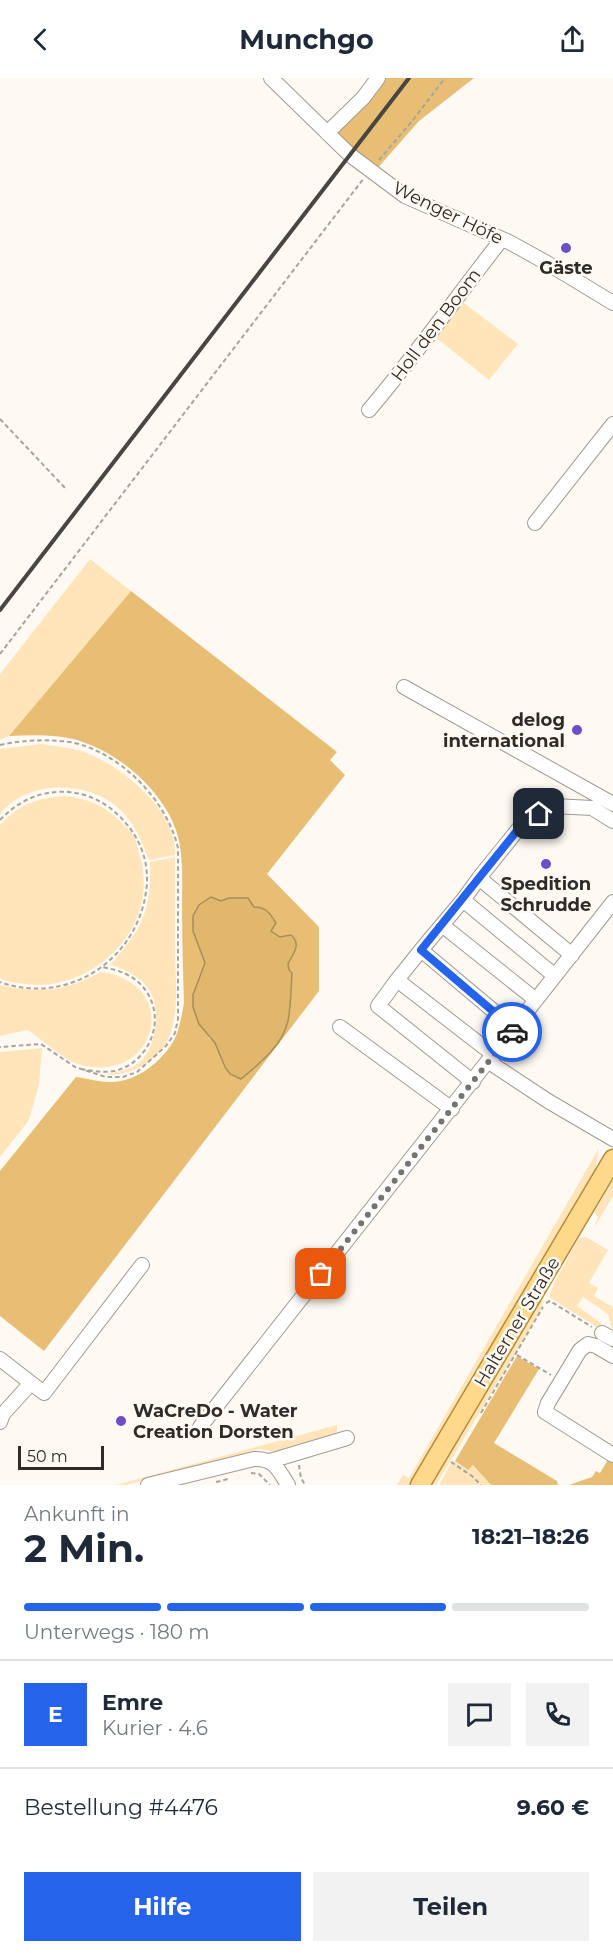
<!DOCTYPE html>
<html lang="de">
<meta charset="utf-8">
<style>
body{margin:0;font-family:Montserrat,sans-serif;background:#f2f2f3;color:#1f2937;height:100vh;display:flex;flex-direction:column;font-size:22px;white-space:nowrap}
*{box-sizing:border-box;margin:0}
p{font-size:20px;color:#747a83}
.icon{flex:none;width:33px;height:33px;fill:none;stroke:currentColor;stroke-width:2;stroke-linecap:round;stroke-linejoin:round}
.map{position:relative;height:1407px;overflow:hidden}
.panel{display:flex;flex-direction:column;background:#fff;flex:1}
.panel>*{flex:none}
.scale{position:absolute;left:18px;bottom:15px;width:86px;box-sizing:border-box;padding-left:6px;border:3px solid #2e2c28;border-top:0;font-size:16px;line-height:21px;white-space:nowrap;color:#2e2c28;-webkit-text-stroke:4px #fefaf3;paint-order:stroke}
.pin{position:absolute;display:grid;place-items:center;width:51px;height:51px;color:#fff;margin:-26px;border-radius:12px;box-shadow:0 3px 9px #0006}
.courier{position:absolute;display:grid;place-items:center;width:60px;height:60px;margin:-30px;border:4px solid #2563eb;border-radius:50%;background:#fff;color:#222;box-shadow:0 2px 8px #0007}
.summary em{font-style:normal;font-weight:700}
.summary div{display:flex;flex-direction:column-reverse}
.summary{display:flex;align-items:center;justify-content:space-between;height:102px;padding:0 24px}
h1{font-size:39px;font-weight:700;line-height:45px}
.bar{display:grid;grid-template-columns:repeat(4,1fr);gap:9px 6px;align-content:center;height:72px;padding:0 24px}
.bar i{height:8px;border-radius:4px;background:#e0e1e3}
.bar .active{background:#2563eb}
.bar p{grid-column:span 4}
.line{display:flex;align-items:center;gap:15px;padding:0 24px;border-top:2px solid #e0e1e3}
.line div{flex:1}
.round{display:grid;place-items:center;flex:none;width:63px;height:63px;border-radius:0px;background:#f2f2f3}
.cta{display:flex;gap:12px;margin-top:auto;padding:12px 24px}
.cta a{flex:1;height:69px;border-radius:0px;background:#2563eb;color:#fff;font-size:24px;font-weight:700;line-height:69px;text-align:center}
.cta a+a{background:#f2f2f3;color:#1f2937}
header{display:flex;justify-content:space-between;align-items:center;height:78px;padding:0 24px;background:#fff;font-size:27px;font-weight:700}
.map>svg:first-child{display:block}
.green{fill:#ffe5b9}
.forest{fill:#e8be74;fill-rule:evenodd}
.water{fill:#e0b76d;stroke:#ab8d58;stroke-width:1.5}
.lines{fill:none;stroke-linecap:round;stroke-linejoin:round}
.minor-casing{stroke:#a19b91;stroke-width:16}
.major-casing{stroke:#b58c36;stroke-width:21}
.path{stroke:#a7a49e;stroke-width:2;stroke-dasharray:4.5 3;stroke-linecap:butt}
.minor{stroke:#fff;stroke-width:14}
.major{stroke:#fed98b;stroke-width:18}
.rail{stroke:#484642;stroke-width:4}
.done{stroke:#77746f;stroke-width:6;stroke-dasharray:0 10.8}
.route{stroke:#2563eb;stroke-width:8}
.poi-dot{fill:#6d4ec7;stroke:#fefaf3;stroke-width:2}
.labels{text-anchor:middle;stroke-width:5;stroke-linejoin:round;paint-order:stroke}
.street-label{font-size:18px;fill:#2e2c28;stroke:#fefaf3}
.poi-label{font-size:18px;font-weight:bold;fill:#2e2c28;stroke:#fefaf3}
</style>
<header><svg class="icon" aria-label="back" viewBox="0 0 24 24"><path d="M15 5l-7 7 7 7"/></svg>Munchgo<svg class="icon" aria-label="share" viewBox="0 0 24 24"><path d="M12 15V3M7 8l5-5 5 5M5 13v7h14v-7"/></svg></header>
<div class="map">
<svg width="613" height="1407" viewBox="0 0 613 1407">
<rect width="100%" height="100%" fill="#fefaf3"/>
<path class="green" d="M 460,222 L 518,266 L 489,302 L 434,258 Z
M 90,481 L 131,513 L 9,658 L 0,662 L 0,596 Z
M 41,666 C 60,669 79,670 96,679 C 129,695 178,736 175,777 L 149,782 C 141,761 133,742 115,727 C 83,702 26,703 0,736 L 0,671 Z
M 64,718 C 91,721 105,728 124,747 C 127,750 131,753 133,757 C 137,763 138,772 140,779 C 157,837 114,893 57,905 C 39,909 21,906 3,902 L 0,900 L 0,747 C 18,727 37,720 64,718 Z
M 175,779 C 175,810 175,841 175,872 C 175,901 181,941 165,967 C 152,987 128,997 106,997 C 117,993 129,993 140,984 C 149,975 153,964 155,951 C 161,916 143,896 110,887 C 143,850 151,834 150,784 Z
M 101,894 C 184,906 156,1007 81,987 C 64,983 43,961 27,952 L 0,958 L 0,907 C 39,916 66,913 101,894 Z
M 42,970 L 39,1006 L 29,1042 L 0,1079 L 0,974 Z
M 599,1070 L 595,1093 L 413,1407 L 397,1407 L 403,1397 L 409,1400 Z
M 613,1101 L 613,1118 L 594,1150 L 598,1139 L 594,1135 Z
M 586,1159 L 608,1172 L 589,1205 L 598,1210 L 594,1218 L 613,1229 L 613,1254 L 608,1236 L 583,1219 L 577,1228 L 601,1245 L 603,1253 L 549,1219 L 555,1203 L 579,1160 Z
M 543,1220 L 542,1229 L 536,1241 L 436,1407 L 429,1407 L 534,1232 Z
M 337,1347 L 337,1353 L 334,1357 L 284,1372 L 276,1374 L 260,1371 L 126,1407 L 116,1407 Z
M 453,1382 L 467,1392 L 473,1387 L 491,1407 L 439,1407 Z"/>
<path class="forest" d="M 384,0 L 474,0 L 419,43 L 376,92 L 335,56 Z
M 131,513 L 337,674 L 330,682 L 345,697 L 267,796 L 319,849 L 319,913 L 44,1273 L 0,1238 L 0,1093 L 76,999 C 86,1000 98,1004 109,1004 C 136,1005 165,982 176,958 C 180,947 182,937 184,925 C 183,893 182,861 182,829 C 182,804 184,776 176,752 C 161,710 116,672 73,661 C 52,656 31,657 9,658 ZM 229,820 L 254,829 L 271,853 L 280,859 L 291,857 C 302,866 293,876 288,886 L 289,892 L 225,989 L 215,965 L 209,960 L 193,917 L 205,885 L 193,853 L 221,823 Z
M 517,1278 L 539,1291 L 494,1365 L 557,1403 L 558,1407 L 491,1407 L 473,1387 L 468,1392 L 455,1383 Z
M 609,1380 L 613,1381 L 613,1407 L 569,1407 L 592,1399 L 596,1393 L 600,1395 Z"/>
<path class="water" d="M 211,819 L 221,823 L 229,820 L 248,820 L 254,829 C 266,829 270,835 276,845 L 271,853 L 280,859 L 291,857 C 302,866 293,876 288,886 L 289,892 L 292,895 C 291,911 291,927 288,943 C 283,967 259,986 241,1001 L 230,996 L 225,989 L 215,965 L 199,946 L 193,929 L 193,917 L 205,885 L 193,853 L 193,838 L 199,827 Z"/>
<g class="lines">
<defs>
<path id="minor" d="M 271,0 L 350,77 L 405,118 L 509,164 L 547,185 L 613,225
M 327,55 L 363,20 L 378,0
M 369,332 C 416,277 457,218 502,161
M 535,445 L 613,346
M 404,609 L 613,726
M 479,800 L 463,822 L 555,898
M 463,822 L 442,847 L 536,922
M 442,847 L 421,872 L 515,951
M 421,872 L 397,902 L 494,977
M 572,877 L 479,800 L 524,744 L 554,728 L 592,730 L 613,743
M 397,902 L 378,928 L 473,1004
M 340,949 L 452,1031
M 489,984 L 548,1023 L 613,1061
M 602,1255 L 613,1261
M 613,1278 L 596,1268 L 588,1266 L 580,1272 L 548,1325 L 545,1334 L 613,1377
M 0,1281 L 31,1305 L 3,1336 L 0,1344
M 31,1305 L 44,1315 L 142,1187
M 200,1349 L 613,824
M 270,1383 L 347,1360
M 148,1407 L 254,1381 C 274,1380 278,1391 288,1407"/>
<path id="major" d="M 420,1407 L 613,1081"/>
</defs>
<use href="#minor" class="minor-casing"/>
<use href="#major" class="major-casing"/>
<path class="path" d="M 379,82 L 413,42 L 445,0
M 0,341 L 67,412
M 0,576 L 364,100
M 0,667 C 23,662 46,661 70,664 C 119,673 167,722 178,770 L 178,941 L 175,955 L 166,968 L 137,994 L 123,999 L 106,999 L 75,989 L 41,966 L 0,969
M 0,742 C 19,722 42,712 69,714 C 91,716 110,727 124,743 C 142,763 150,787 146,814 C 136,883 67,928 0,904
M 81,991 C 92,993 103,995 114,993 C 151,985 168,938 143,909 C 132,896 118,892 102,889
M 546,1225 L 550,1223 L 592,1249
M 517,1277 L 551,1297
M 481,1335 L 543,1229
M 451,1384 L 472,1398 L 481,1407
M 299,1387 L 301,1400 L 305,1407
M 251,1395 L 259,1396 L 270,1407
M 216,1404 L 228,1401"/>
<use href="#minor" class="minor"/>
<use href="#major" class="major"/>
<path class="rail" d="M 0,532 L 409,0"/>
</g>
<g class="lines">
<path class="done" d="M 321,1196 L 512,954"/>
<path class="route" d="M 512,954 L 514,951 L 421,872 L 524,744 L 539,736"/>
</g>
<g class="poi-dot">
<circle cx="566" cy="170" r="6"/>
<circle cx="577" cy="652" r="6"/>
<circle cx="546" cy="786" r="6"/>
<circle cx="121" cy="1343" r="6"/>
</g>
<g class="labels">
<g class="street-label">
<text transform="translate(448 135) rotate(26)" y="6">Wenger Höfe</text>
<text transform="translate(436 247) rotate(-53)" y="6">Holl den Boom</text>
<text transform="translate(517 1244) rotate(-59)" y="6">Halterner Straße</text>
</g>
<g class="poi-label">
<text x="566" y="196">Gäste</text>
<text x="565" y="648" text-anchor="end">delog<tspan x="565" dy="21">international</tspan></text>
<text x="546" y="812">Spedition<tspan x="546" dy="21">Schrudde</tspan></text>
<text x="133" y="1339" text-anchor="start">WaCreDo - Water<tspan x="133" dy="21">Creation Dorsten</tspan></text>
</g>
</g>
</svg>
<div class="scale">50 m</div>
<div class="pin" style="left:321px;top:1196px;background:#ea580c"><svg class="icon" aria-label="bag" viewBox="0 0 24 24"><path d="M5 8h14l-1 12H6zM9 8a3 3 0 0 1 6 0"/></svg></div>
<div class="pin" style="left:539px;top:736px;background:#1f2937"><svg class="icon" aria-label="home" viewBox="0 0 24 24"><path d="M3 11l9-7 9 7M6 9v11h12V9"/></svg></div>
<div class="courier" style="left:512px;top:954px"><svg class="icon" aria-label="car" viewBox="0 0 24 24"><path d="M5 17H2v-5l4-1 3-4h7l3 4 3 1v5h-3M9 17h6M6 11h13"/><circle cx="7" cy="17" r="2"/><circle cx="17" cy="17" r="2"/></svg></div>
</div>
<section class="panel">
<div class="summary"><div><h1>2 Min.</h1><p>Ankunft in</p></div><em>18:21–18:26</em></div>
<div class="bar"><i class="active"></i><i class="active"></i><i class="active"></i><i></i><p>Unterwegs · 180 m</p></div>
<div class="line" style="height:108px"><b class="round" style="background:#2563eb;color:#fff">E</b><div><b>Emre</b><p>Kurier · 4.6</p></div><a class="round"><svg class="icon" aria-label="chat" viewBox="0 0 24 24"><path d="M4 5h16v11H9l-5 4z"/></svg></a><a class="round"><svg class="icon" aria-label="phone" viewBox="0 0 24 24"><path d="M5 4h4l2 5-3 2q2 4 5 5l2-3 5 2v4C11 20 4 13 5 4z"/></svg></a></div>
<div class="line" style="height:78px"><div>Bestellung #4476</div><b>9.60 €</b></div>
<div class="cta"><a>Hilfe</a><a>Teilen</a></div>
</section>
